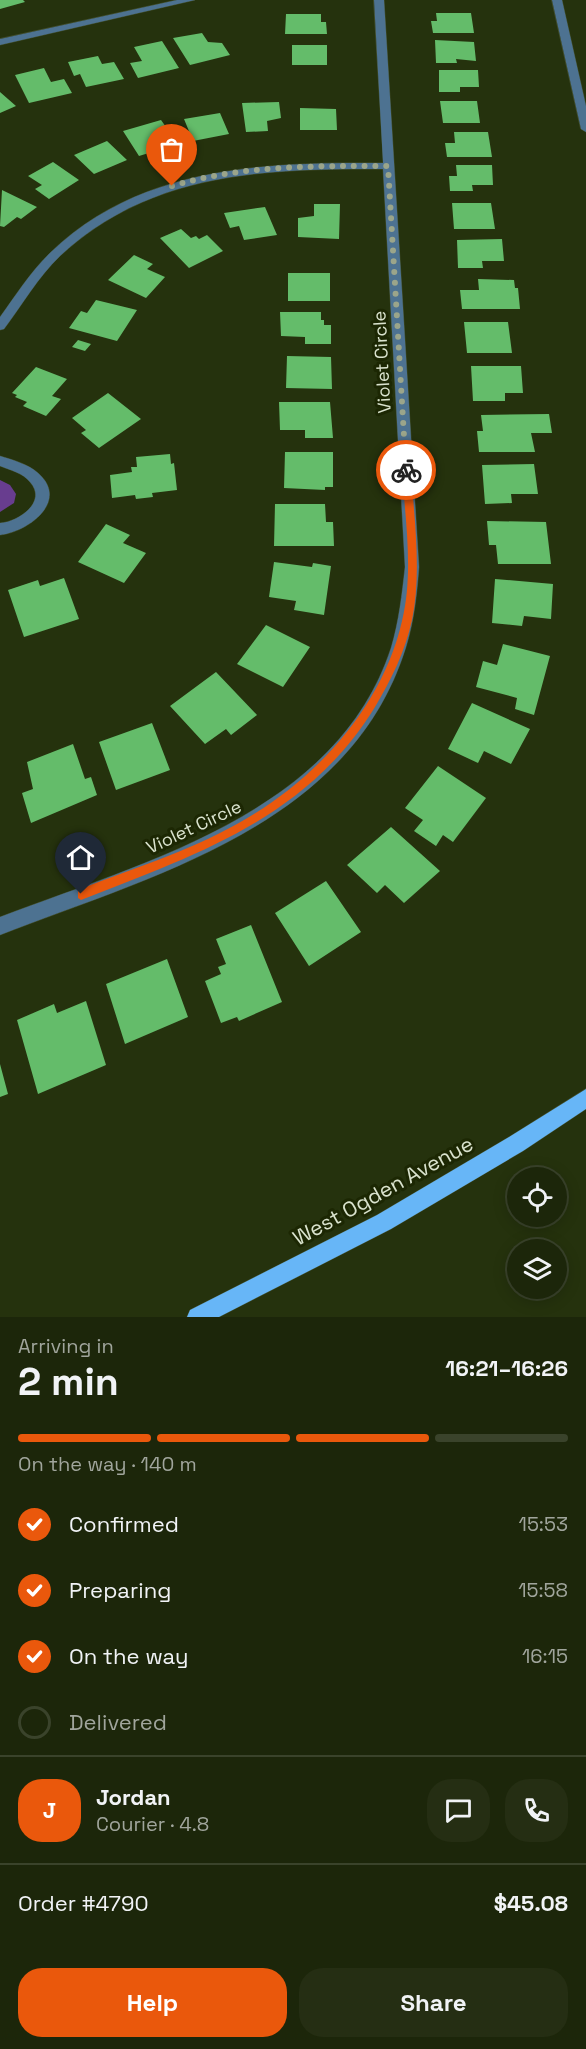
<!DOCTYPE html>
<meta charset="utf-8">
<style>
body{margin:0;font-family:"Space Grotesk",sans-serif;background:#252e13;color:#f1f3f6;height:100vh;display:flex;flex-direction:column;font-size:22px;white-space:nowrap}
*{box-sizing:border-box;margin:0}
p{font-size:20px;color:#a0a59c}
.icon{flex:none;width:33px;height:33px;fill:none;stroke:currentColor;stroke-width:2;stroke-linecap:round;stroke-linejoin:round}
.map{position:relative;height:1317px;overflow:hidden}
.sheet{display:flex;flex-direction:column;background:#1c260a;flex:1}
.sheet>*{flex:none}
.buttons{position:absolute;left:507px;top:1167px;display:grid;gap:12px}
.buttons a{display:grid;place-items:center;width:60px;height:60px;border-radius:50%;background:#1c260a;box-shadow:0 3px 15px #0003,0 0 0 2px #3a432b;font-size:30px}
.pin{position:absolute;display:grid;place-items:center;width:51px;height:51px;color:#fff;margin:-62px -26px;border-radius:50% 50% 50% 0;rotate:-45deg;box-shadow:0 0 6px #0007}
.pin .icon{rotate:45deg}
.courier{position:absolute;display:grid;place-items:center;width:60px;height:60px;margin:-30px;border:4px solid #ea580c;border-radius:50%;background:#fff;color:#222;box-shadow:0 2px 8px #0007}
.overview em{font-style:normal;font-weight:800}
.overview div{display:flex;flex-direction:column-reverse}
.overview{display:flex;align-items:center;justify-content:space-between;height:102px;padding:0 18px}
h1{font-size:39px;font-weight:800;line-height:45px}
.bar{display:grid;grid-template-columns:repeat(4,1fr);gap:9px 6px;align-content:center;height:72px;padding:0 18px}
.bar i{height:8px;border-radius:4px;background:#3a432b}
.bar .on{background:#ea580c}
.bar p{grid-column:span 4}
.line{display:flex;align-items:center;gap:15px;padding:0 18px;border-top:2px solid #3a432b}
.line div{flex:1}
.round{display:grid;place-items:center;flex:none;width:63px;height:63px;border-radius:24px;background:#252e13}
ol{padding:0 18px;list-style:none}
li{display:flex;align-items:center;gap:18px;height:66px}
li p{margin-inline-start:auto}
li .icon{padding:6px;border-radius:50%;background:#ea580c;color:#fff;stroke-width:4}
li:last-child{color:#a0a59c}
li i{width:33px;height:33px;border:3px solid #3a432b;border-radius:50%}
.cta{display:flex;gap:12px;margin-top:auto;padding:12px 18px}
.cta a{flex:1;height:69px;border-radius:24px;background:#ea580c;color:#fff;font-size:24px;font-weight:800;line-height:69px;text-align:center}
.cta a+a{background:#252e13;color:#f1f3f6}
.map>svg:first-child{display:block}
.green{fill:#683d8f}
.building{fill:#64bc6a}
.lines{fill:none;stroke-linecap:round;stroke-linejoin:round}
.minor-casing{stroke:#424e2c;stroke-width:1}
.major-casing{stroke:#424e2c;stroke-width:1}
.minor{fill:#4d7291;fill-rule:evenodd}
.major{fill:#67b6f7;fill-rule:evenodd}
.route{fill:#ea580c}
.done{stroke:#9ba58a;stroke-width:6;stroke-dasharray:0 10.8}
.labels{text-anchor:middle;stroke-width:6;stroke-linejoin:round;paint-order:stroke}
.street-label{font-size:18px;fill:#dae3ce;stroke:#1c2703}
.near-street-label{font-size:21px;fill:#dae3ce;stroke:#1c2703}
</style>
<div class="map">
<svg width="586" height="1317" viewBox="0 0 586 1317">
<rect width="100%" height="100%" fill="#25320d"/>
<path class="green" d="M 0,480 L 10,485 L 16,494 L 14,503 L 0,512 Z"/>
<path class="building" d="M 0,0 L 23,0 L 25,2 L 0,9 Z
M 436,13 L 471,13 L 474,33 L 433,33 L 431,21 L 437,21 Z
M 286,14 L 321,14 L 321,22 L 326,22 L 327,34 L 285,34 Z
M 202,33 L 208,42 L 222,43 L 230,55 L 190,65 L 173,38 Z
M 435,40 L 474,42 L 476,61 L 456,59 L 457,63 L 436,63 Z
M 162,41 L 179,68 L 138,78 L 130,63 L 142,61 L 134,47 Z
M 292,45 L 327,45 L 327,65 L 292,65 Z
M 98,56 L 102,64 L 114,62 L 124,79 L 86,87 L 80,74 L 74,76 L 68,62 Z
M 44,68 L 51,82 L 64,79 L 72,93 L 29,103 L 15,75 Z
M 439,70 L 478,70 L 479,87 L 460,87 L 460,92 L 439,92 Z
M 0,92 L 16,106 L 0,113 Z
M 440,101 L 477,101 L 480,123 L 443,123 Z
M 279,102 L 281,118 L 267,121 L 268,131 L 246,132 L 242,103 Z
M 300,108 L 336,109 L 337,130 L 300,130 Z
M 220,113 L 229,134 L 193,141 L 184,119 Z
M 161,120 L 176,141 L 160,146 L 162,149 L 139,156 L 123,131 Z
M 454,132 L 488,132 L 492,157 L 447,157 L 445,143 L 455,143 Z
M 107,141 L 127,160 L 94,174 L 74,155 Z
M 53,162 L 79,180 L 49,199 L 35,189 L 42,185 L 28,176 Z
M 456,165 L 492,165 L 493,185 L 472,185 L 473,191 L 450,191 L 449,176 L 457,176 Z
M 2,190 L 37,207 L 21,219 L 17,217 L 4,227 L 0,226 Z
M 452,203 L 491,203 L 495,229 L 454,229 Z
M 314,204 L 340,204 L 339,239 L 298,237 L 298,218 L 314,216 Z
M 265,207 L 277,235 L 244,240 L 239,226 L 230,228 L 224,213 Z
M 181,229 L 191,238 L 196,236 L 199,239 L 207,235 L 223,251 L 189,268 L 160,238 Z
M 502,239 L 504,261 L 482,261 L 483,268 L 458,268 L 457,240 Z
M 134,255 L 153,264 L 147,269 L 165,277 L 146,298 L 108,280 Z
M 288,273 L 330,273 L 330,301 L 288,301 Z
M 478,279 L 514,280 L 515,288 L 518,288 L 520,309 L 462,309 L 460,290 L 479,290 Z
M 96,300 L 137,310 L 117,341 L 69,328 L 81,311 L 87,313 Z
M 280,312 L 321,312 L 321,320 L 324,320 L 324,325 L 331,325 L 331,344 L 305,344 L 305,337 L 281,336 Z
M 464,322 L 508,322 L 512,353 L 467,353 Z
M 78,340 L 91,344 L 85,351 L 72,347 Z
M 287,356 L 331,357 L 332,389 L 286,388 Z
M 471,366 L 521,366 L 523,393 L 505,393 L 505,401 L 473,401 Z
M 36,367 L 67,379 L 52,396 L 61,399 L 46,416 L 23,406 L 27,402 L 15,397 L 17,395 L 12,393 Z
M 108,393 L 141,419 L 99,448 L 81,433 L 86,430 L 72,418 Z
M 279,402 L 330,402 L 333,438 L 305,438 L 305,430 L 280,430 Z
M 549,414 L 552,433 L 531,433 L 535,452 L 479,452 L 477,431 L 483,431 L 481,415 Z
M 285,452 L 333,452 L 333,487 L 325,487 L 325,490 L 284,488 Z
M 170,454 L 171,464 L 174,463 L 177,490 L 152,493 L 153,497 L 136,499 L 135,495 L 112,498 L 110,475 L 132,472 L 131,467 L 137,467 L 136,457 Z
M 534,464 L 538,494 L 511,494 L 512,503 L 485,504 L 482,465 Z
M 275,504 L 325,504 L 326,522 L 333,522 L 334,546 L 274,546 Z
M 487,521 L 546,522 L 551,564 L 498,564 L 496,545 L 489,545 Z
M 106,524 L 130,535 L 123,543 L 146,553 L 124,583 L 78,562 Z
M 274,562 L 312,567 L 313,563 L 331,566 L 324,615 L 294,610 L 296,601 L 269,597 Z
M 64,578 L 79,619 L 24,637 L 8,590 L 38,580 L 40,586 Z
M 495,579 L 553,584 L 551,619 L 524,616 L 522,626 L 492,623 Z
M 266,625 L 310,647 L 283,687 L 237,664 Z
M 503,644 L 550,656 L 534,715 L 515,709 L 517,698 L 476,687 L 483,661 L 497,665 Z
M 216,672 L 257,715 L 231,735 L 226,729 L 205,744 L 170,706 Z
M 472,703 L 530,729 L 511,764 L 484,751 L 478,763 L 448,749 Z
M 152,723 L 170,770 L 116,790 L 99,742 Z
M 73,744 L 85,779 L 91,777 L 97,795 L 31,823 L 22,793 L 33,789 L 27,762 Z
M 438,766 L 486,798 L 453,842 L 443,835 L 436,846 L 414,831 L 423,820 L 405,808 Z
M 391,827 L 440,871 L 404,903 L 385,885 L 377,893 L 347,865 Z
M 326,881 L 361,932 L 309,966 L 275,913 Z
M 251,925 L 282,1002 L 239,1021 L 237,1017 L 221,1023 L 205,981 L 221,974 L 218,967 L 226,964 L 216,939 Z
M 167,959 L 188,1017 L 125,1044 L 106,984 Z
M 86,1001 L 106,1065 L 38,1094 L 17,1020 L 54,1004 L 57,1013 Z
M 0,1064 L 8,1094 L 0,1097 Z"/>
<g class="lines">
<defs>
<path id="minor" d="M 177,0 L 195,0 L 0,45 L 0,39 Z
M 374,0 L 384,0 L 419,567 C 417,594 414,621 406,647 C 351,825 154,875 0,935 L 0,917 C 144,862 337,813 391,648 C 399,621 402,594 405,567 L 383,169 C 266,169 152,171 60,256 C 38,277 22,305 4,329 L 0,330 L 0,317 C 16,295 31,271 51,252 C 140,166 266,162 383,163 Z
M 552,0 L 562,0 L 586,106 L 586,132 L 581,129 Z
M 0,456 C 13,460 28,464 38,473 C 70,501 28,532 0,535 L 0,523 C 18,522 48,502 30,482 C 23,473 10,470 0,466 Z"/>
<path id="major" d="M 586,1089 L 586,1109 L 523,1151 L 391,1229 L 219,1317 L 187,1317 L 190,1310 L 377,1215 L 509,1137 Z"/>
</defs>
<use href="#minor" class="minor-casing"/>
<use href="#major" class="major-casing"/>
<use href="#minor" class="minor"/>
<use href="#major" class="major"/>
</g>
<path class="route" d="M 406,467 L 411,470 C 414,519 422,572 412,620 C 405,652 391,680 375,707 C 306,819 197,854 81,900 L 78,898 L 78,890 C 131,869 187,852 237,824 C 315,781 382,708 402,621 C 414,572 405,519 402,470 Z"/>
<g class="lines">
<path class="done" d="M 172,186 C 243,165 314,166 388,166 L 406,470"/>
</g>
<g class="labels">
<g class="street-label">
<text transform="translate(382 362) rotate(-93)" y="6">Violet Circle</text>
<text transform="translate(194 827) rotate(-25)" y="6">Violet Circle</text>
</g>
<g class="near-street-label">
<text transform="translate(383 1191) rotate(-29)" y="7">West Ogden Avenue</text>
</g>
</g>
</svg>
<div class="buttons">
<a><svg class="icon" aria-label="locate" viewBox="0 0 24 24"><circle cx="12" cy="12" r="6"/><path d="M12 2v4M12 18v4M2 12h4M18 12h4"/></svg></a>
<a><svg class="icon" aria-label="layers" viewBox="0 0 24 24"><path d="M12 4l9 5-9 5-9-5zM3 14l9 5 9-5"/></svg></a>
</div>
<div class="pin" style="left:172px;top:186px;background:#ea580c"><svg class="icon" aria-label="bag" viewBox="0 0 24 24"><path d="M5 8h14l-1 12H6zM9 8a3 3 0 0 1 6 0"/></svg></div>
<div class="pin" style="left:81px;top:894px;background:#1f2937"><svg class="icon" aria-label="home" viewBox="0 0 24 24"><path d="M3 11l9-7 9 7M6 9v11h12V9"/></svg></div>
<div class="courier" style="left:406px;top:470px"><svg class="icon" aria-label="bike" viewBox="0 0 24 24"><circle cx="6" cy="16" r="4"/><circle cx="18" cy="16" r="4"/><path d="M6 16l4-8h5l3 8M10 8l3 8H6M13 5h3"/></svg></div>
</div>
<section class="sheet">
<div class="overview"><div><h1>2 min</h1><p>Arriving in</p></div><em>16:21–16:26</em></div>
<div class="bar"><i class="on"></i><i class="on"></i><i class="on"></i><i></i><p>On the way · 140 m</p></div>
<ol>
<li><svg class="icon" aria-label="check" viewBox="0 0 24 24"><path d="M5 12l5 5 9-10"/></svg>Confirmed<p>15:53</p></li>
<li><svg class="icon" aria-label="check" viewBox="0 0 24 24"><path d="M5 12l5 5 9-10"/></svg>Preparing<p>15:58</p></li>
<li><svg class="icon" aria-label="check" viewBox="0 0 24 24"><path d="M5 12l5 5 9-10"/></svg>On the way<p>16:15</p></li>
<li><i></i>Delivered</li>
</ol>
<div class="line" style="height:108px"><b class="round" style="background:#ea580c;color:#fff">J</b><div><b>Jordan</b><p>Courier · 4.8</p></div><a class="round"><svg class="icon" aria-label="chat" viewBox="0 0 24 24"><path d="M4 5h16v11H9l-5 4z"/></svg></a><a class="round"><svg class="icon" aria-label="phone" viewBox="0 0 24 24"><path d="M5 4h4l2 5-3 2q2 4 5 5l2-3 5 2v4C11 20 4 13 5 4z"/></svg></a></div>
<div class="line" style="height:78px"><div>Order #4790</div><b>$45.08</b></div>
<div class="cta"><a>Help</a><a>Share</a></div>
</section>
